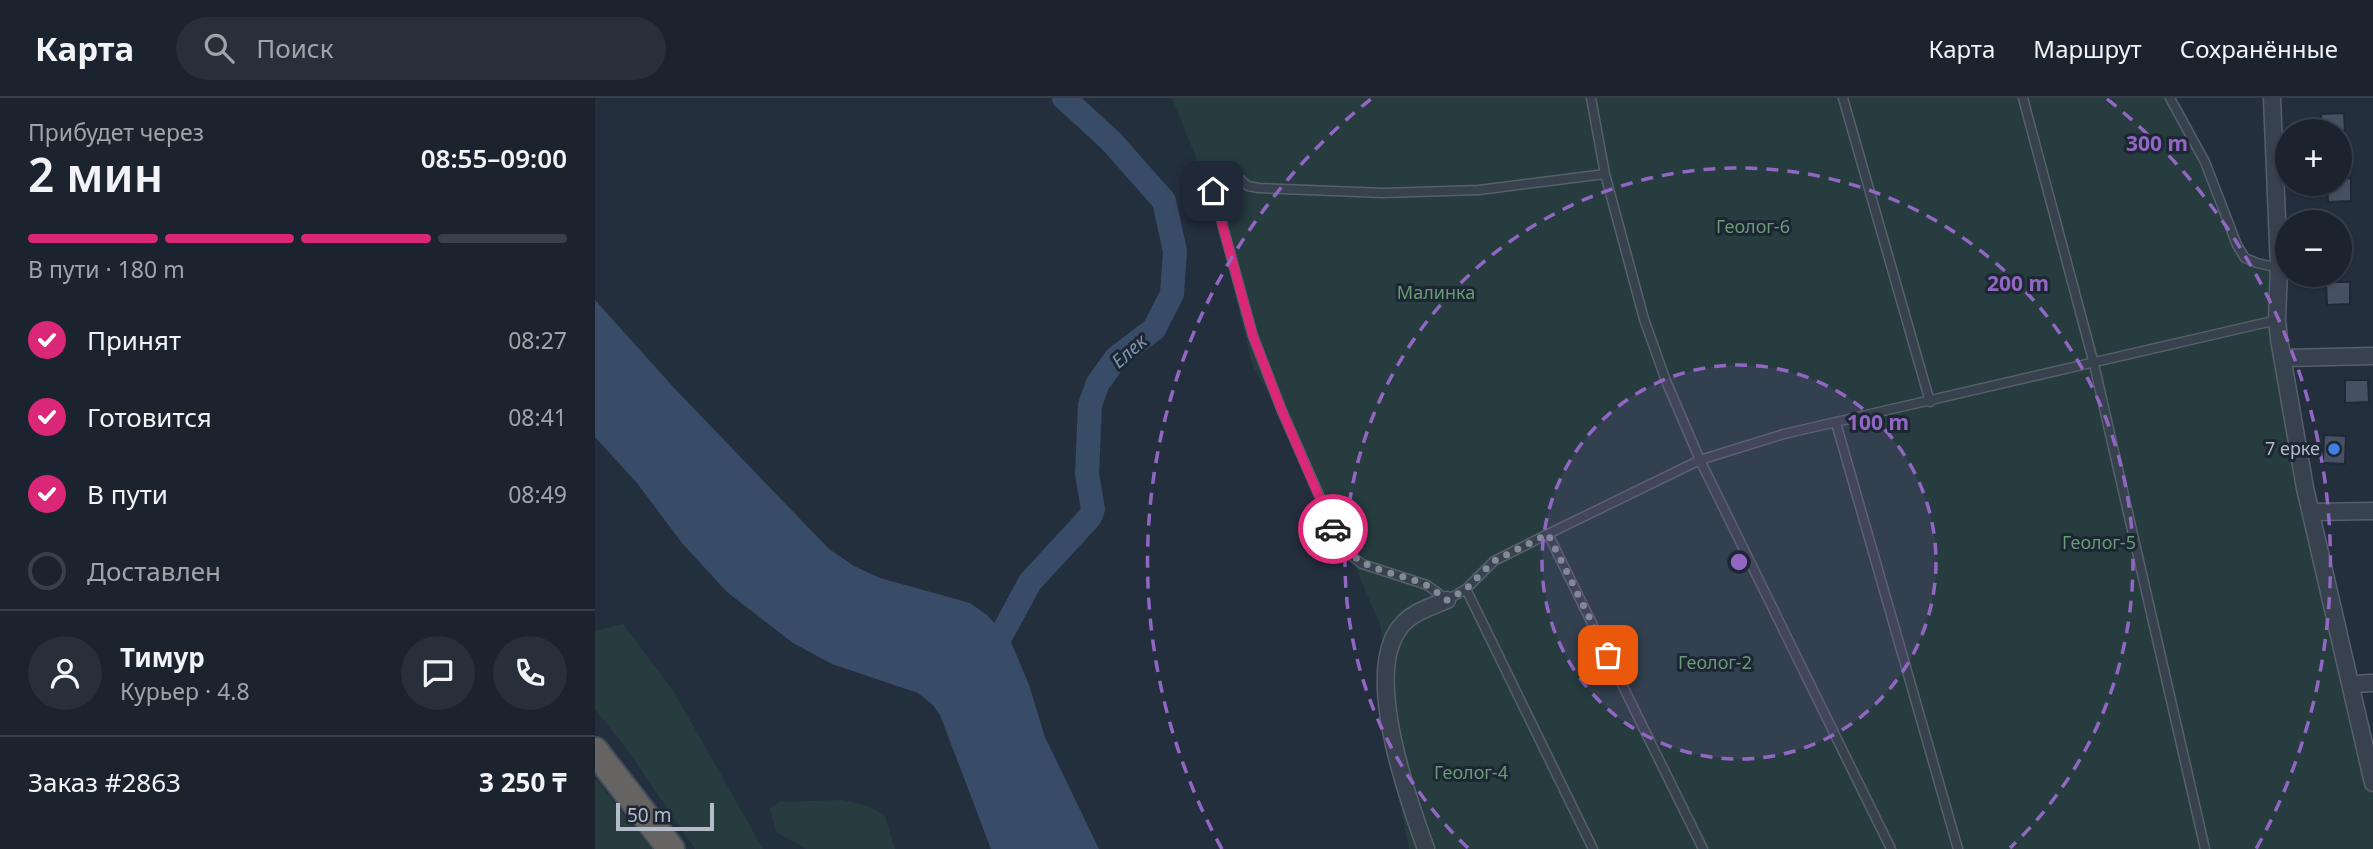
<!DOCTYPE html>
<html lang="ru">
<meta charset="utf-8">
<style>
body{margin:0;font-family:"Noto Sans",sans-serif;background:#282f3a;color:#f1f3f6;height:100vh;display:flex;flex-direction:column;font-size:26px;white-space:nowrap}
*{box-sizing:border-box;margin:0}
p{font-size:23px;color:#a0a4aa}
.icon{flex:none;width:38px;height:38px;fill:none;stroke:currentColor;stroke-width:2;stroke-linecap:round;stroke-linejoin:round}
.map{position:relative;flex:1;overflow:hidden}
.drawer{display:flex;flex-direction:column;background:#1b232e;width:595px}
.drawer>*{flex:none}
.buttons{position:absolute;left:1680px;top:21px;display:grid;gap:14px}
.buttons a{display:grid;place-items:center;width:77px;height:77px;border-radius:50%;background:#1b232e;box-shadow:0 2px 5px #0004,0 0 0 2px #39404a;font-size:35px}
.scale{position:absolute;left:21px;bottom:18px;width:98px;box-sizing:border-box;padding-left:7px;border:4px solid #b4bcc9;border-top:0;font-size:19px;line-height:24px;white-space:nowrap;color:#b4bcc9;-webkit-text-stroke:5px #1d2633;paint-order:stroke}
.pin{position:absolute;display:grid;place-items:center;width:60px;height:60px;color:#fff;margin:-30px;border-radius:14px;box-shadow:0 4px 10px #0006}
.courier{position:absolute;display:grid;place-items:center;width:70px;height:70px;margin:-35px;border:5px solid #db2777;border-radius:50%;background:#fff;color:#222;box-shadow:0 2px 9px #0007}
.overview em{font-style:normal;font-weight:600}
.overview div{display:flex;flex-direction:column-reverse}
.overview{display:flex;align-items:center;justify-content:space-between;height:119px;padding:0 28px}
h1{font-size:46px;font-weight:600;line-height:52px}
.bar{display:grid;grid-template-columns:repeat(4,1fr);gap:10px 7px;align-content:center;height:84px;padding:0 28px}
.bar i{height:9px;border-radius:5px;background:#39404a}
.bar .current{background:#db2777}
.bar p{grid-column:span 4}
.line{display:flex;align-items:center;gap:18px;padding:0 28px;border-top:2px solid #39404a}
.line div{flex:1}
.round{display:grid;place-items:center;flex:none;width:74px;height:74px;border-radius:37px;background:#282f3a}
ol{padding:0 28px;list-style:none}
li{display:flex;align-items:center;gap:21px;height:77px}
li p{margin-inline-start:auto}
li .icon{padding:7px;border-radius:50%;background:#db2777;color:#fff;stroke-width:4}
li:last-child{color:#a0a4aa}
li i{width:38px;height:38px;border:4px solid #39404a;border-radius:50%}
header{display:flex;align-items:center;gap:42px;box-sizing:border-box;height:98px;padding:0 35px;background:#1b232e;border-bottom:2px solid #39404a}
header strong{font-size:33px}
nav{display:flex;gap:38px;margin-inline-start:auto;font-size:24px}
.search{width:490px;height:63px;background:#282f3a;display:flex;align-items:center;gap:18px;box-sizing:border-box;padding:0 24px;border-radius:38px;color:#a0a4aa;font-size:26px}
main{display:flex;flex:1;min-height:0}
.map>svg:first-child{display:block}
.green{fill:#263c3f}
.water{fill:#394c67}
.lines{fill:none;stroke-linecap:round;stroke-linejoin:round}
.river{stroke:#394c67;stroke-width:24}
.building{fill:#455162;stroke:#1f2835;stroke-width:2}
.service-casing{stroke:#565f6c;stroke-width:11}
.minor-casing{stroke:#565f6c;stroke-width:19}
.trunk-casing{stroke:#434c59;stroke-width:30}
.service{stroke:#38414e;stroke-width:8}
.minor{stroke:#38414e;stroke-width:16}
.trunk{stroke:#656462;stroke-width:26}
.done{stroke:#828b98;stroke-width:7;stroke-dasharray:0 12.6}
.route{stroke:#db2777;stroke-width:9}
.ring{fill:none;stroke:#9266c3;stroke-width:3.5;stroke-dasharray:12 9}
.shop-dot{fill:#3f7fe0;stroke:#1d2633;stroke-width:2.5}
.labels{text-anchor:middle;stroke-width:6;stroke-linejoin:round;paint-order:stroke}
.park-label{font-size:18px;fill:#6b9a76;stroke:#1d2633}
.poi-label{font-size:18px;fill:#b4bcc9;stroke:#1d2633;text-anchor:end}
.water-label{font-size:19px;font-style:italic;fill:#7c92b1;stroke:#1d2633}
.centre{fill:#9266c3;stroke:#1d2633;stroke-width:3.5}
.ring-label{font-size:21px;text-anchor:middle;font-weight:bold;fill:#9266c3;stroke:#1d2633;stroke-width:6;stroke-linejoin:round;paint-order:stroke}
</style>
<header>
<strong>Карта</strong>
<div class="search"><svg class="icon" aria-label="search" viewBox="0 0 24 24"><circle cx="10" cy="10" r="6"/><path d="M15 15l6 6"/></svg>Поиск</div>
<nav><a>Карта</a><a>Маршрут</a><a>Сохранённые</a></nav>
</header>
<main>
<section class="drawer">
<div class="overview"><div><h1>2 мин</h1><p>Прибудет через</p></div><em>08:55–09:00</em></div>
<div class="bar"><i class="current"></i><i class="current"></i><i class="current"></i><i></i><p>В пути · 180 m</p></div>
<ol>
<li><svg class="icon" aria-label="check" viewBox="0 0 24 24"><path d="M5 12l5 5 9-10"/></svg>Принят<p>08:27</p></li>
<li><svg class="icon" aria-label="check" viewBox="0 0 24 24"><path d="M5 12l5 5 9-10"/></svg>Готовится<p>08:41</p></li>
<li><svg class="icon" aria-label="check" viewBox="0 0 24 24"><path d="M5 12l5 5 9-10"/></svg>В пути<p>08:49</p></li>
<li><i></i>Доставлен</li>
</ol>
<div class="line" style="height:126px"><a class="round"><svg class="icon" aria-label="person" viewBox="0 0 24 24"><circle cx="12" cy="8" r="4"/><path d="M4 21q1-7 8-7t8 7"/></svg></a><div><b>Тимур</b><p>Курьер · 4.8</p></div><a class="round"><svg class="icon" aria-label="chat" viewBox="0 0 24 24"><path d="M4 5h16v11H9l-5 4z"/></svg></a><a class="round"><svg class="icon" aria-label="phone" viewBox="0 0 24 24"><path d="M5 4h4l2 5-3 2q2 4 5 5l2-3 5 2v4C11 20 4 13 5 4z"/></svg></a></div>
<div class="line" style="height:91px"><div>Заказ #2863</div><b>3 250 ₸</b></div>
</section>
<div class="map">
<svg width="1778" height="751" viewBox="0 0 1778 751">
<rect width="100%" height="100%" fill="#242f3e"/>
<path class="green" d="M 577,0 L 1571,0 L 1601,55 L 1641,153 L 1651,166 L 1675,173 L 1679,184 L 1678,200 L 1778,675 L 1778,751 L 814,751 L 794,650 L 786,529 L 713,358 L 658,269 L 613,89 Z
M 28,526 L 79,594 L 168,751 L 100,751 L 34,654 L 0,611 L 0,533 Z
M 0,680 L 56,751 L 0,751 Z
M 248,702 L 273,708 L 290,718 L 300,751 L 211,751 L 181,734 L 175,710 L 184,704 Z"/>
<path class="water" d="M 0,202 L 80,291 L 234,451 L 259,468 L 285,480 L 375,505 L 392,517 L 408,534 L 416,544 L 434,587 L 450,639 L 504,751 L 396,751 L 345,617 L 338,607 L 323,595 L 237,566 L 198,545 L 132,494 L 87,445 L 42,385 L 0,339 Z"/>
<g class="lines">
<path class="river" d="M 389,561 L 408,534 L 435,484 L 495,419 L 498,411 L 492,376 L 495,307 L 503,285 L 521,260 L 559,231 L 577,196 L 580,153 L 569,103 L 516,43 L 469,0"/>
</g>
<path class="building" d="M 1749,15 L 1750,33 L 1726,33 L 1726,16 Z
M 1756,80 L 1756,103 L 1733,104 L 1732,86 L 1745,86 L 1745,81 Z
M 1731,184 L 1755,184 L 1755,206 L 1732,207 Z
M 1750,282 L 1773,282 L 1774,304 L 1750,305 Z
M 1729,337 L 1751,338 L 1750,366 L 1728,365 Z"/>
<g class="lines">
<defs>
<path id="service" d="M 996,0 L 1010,76 L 1049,221 L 1071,283 L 1105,362 L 1296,751
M 1248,0 L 1335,304
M 1428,0 L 1499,266 L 1610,751
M 1575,0 L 1610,64 L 1642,147 L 1650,160 L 1662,165 L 1684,170
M 1010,76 L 884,92 L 788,95 L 664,90 L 653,88 L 641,78 L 614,78 L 658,238 L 687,313 L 742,438 L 754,456 L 767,466 L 832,487 L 852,502 L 871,491 L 899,463 L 953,436 L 1105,362 L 1189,336 L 1682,222
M 1241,325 L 1363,751
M 953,436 L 1108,751
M 871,491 L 998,751"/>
<path id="minor" d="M 1677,0 L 1684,170 L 1682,222 L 1684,241 L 1710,390 L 1778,685
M 1688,260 L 1778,258
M 1717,414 L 1778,413
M 1757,586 L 1778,585
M 831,751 C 813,701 767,574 806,528 C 817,514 836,509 852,502"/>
<path id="trunk" d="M 0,653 L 76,751"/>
</defs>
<use href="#service" class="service-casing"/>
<use href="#minor" class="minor-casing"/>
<use href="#trunk" class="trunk-casing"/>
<use href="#service" class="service"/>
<use href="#minor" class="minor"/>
<use href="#trunk" class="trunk"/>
</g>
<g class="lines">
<path class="done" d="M 738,431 C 757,473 792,471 829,486 C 837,490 845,497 852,502 L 871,491 L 899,463 L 953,436 L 1013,557"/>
<path class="route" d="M 618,93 L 658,238 L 687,313 L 738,431"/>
</g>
<circle cx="1144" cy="464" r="197" fill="#9266c3" fill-opacity=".12"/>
<g class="ring">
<circle cx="1144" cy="464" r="197"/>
<path d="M873 750A394 394 0 1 1 1415 750"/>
<path d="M627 751A591 591 0 0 1 776 1M1512 1A591 591 0 0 1 1661 751"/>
</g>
<circle class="shop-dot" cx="1739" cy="351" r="7"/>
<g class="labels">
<g class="park-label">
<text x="1158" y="135">Геолог-6</text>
<text x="841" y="201">Малинка</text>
<text x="1504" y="451">Геолог-5</text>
<text x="1120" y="571">Геолог-2</text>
<text x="876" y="681">Геолог-4</text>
</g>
<g class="poi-label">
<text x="1725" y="357">7 ерке</text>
</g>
<g class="water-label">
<text transform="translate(534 253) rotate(-42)" y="7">Елек</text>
</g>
</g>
<circle cx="1144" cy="464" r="10" class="centre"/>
<g class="ring-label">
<text x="1562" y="53">300 m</text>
<text x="1423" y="193">200 m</text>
<text x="1283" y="332">100 m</text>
</g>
</svg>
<div class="buttons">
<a>+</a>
<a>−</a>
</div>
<div class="scale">50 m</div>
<div class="pin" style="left:1013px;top:557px;background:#ea580c"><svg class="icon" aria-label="bag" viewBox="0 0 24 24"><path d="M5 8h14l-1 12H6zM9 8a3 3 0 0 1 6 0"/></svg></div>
<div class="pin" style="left:618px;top:93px;background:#1f2937"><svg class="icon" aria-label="home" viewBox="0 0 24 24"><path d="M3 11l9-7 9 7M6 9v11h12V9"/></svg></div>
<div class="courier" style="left:738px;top:431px"><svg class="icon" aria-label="car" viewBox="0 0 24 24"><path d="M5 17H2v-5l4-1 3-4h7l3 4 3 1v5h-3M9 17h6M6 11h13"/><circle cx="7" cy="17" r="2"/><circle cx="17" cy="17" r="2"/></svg></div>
</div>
</main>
